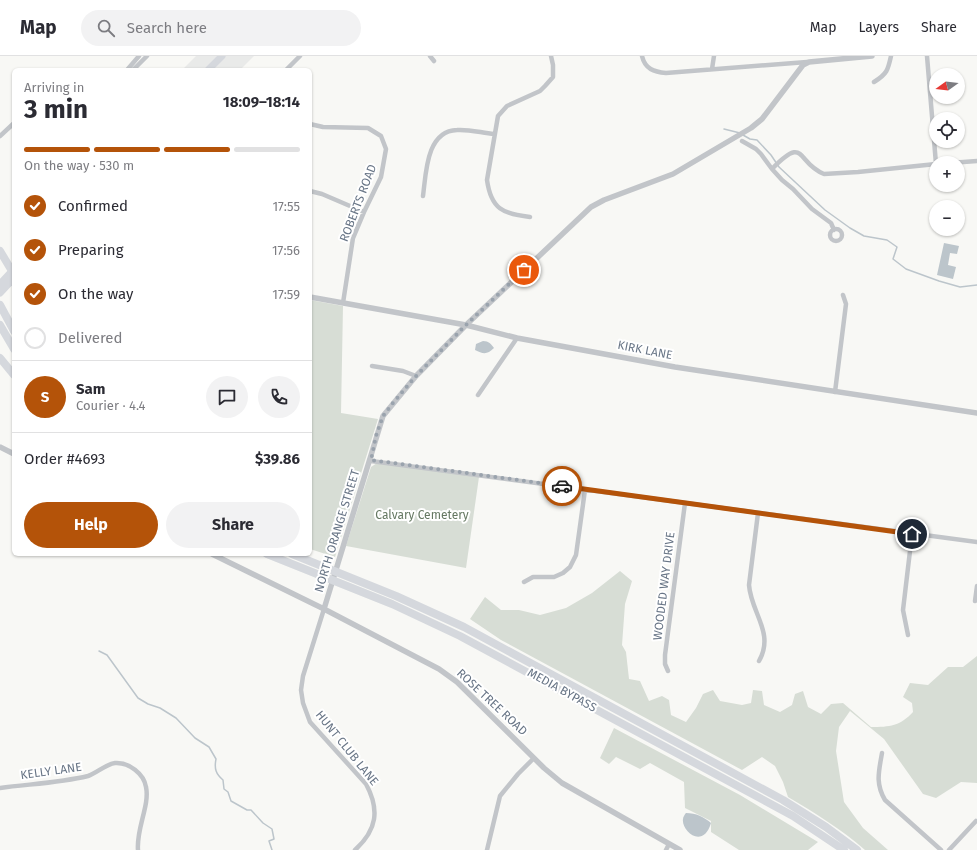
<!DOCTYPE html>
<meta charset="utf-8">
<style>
body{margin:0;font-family:"Fira Sans",sans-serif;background:#f2f2f3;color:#2b2b33;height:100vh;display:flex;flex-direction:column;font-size:15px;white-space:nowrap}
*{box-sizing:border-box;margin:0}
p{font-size:13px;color:#7c7c81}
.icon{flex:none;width:22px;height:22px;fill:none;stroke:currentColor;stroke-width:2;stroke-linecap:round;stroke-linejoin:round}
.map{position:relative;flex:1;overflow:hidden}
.panel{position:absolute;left:12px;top:12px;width:300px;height:488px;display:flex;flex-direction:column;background:#fff;border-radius:6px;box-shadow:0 1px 3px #0004}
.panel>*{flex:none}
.needle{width:26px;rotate:255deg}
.tools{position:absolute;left:929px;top:12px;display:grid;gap:8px}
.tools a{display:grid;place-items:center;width:36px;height:36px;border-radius:50%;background:#fff;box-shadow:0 1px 3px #0004;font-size:20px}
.pin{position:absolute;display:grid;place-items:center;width:34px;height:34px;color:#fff;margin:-17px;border:2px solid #fff;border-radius:50%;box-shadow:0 1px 4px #0007}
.courier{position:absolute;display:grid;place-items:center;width:40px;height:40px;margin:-20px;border:3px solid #b45309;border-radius:50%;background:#fff;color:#222;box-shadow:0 1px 5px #0007}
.overview em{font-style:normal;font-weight:700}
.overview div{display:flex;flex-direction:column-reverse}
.overview{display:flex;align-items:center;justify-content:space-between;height:68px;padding:0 12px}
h1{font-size:26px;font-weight:700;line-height:30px}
.bar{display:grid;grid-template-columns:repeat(4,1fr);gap:6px 4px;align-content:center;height:48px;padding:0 12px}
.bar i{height:5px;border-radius:3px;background:#e1e1e2}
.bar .active{background:#b45309}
.bar p{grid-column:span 4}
.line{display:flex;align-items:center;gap:10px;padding:0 12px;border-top:1px solid #e1e1e2}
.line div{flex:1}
.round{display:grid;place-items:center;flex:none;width:42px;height:42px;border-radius:21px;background:#f2f2f3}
ol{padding:0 12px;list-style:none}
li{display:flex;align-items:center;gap:12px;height:44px}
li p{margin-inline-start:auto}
li .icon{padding:4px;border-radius:50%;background:#b45309;color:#fff;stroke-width:4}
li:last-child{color:#7c7c81}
li i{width:22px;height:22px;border:2px solid #e1e1e2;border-radius:50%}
.button{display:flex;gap:8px;margin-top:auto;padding:8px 12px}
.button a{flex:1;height:46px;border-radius:24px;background:#b45309;color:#fff;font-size:16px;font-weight:700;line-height:46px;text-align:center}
.button a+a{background:#f2f2f3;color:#2b2b33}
header{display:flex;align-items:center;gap:24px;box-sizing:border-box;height:56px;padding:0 20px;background:#fff;border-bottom:1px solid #e1e1e2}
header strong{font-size:19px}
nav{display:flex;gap:22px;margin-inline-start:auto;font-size:14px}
.search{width:280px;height:36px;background:#f2f2f3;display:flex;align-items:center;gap:10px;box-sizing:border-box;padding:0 14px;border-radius:22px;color:#7c7c81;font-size:15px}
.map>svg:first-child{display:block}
.built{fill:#e9eae9}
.green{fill:#d7ddd5}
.water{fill:#bcc5cb}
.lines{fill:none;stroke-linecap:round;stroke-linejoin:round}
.stream{stroke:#bcc5cb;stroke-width:1.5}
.minor{stroke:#c2c5c9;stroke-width:4.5}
.tertiary{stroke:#c2c5c9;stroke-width:5.5}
.primary{stroke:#d5d8dd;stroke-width:7}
.motorway{stroke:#d5d8dd;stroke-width:8}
.done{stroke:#9aa3ad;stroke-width:4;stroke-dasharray:0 7.2}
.route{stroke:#b45309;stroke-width:5}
.labels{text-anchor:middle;stroke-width:4;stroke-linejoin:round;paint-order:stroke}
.street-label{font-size:12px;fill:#687586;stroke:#fff}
.park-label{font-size:12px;fill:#657862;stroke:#fff}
</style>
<header>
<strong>Map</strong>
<div class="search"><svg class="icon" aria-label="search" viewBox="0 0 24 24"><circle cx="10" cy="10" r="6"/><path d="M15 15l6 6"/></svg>Search here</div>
<nav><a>Map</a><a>Layers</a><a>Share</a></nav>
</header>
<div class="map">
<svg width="977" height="794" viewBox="0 0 977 794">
<rect width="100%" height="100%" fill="#f8f8f5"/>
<path class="built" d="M 196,0 L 254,0 L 240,14 L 182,14 Z"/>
<path class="green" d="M 310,244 L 343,250 L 341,357 L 378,363 L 335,501 L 310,493 Z
M 377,407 L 479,421 L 466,512 L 346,490 L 371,411 Z
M 620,515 L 632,525 L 625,548 L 622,589 L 626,596 L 629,623 L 640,625 L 649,645 L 662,640 L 669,644 L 671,659 L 686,666 L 696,652 L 703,638 L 713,634 L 720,645 L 742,649 L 751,647 L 753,634 L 762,635 L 764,649 L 780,656 L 792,649 L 795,638 L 803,635 L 808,651 L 821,658 L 831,648 L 843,647 L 871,671 C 890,671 900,670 913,656 L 912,647 L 903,641 L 910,627 L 928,629 L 948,611 L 963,611 L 977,600 L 977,727 L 961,726 L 936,742 L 923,738 L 884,683 L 850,655 L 839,671 L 836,695 L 844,746 L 863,772 L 888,794 L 865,794 C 841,773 815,757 788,741 L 783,726 L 775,710 L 762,701 L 742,714 L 501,584 L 470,563 L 485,541 L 501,554 L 519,554 L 540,559 L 566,552 L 592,537 Z
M 614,672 L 740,739 L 818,786 L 808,794 L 739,794 L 711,776 L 711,765 L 685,752 L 684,726 L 650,707 L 640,713 L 616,701 L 609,708 L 600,702 Z"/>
<path class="water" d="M 944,187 L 959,190 L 957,198 L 950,197 L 948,209 L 956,211 L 953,223 L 937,219 Z
M 483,285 C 489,285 491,288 494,292 C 487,299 483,298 475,294 L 476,288 Z
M 686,757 C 696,757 704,761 711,767 C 703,794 681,775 683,763 C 683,761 685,758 686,757 Z"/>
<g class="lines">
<path class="stream" d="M 724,73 L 740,77
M 743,79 L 750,83 L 757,84 L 771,99 L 779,111 L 825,154 L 850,172 L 864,180 L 887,184 L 897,191 L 893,203 L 906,213 L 939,225 L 960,231 L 977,229
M 99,595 L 107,599 L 138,642 L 148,648 L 160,652 L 176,662 L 195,682 L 209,691 L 216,703 C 214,713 216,718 223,724 L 224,733 L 228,736 L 231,745 L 247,754 L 251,754 L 263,767 L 272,773 L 274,783 L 269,785 L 272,794"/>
<path class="minor" d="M 430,0 L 434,5
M 642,0 C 645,13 654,16 666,17 L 807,6
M 927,0 L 936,108
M 712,13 L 714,0
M 127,14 L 139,0
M 133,14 L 147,0
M 286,14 L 300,0
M 874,26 C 887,18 888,14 891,0
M 310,68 L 323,71 L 368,72 L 381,80 L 386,93 L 381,121 L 364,156 L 353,182 L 343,247
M 0,80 L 13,68
M 742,85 L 756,93 L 761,98 L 772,113 L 782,124 L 793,133 L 812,153 L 831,167 L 834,174
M 950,107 L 977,105
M 772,113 C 806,78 796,107 824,118 L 858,116 L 936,108
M 310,135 L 322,138 L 364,156
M 423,140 C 426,118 426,75 457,74 C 469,73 482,77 494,78
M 530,161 C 503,158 491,153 487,124 L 498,60 L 507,50 L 540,35 L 545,30 L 553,21 L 553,9 L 551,0
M830 179a6 6 0 1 1 12 0a6 6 0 1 1-12 0Z
M 372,310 L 403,315 L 416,320
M 835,336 L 846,248 L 843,239
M 478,339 L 517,282
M 371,405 L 977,486
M 758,457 L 749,529 C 751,557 775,577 759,605
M 524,526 L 533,521 L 554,521 L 563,517 L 570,511 L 576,499 L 585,434
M 975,545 L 977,530
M 324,553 L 303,620 L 301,634 L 303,647 L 310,666 L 366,728 C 380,754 377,774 355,794
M 908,579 L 903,554 L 912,478
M 668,615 L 665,608 L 665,599 L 685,447
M 882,697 C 879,715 875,727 885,744 L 941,794
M 0,732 C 29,728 59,727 88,720 C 97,717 106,708 115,707 C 129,706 144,718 146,731 C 150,749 136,773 138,794
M 487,794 L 500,740 L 518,718 L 534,702
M 666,794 L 669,788
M 949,794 L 976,765"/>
<path class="tertiary" d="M 310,241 L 466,269 L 517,282 L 675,311 L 977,357
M 0,391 L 14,398
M 212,498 L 324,553 L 439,613 L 457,626 L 544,712 L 562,727 L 680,794
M 324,553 L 383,360 L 416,320 L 466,269 L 591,151 L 604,144 L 673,118 L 751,72 L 762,63 L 803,9 L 809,6 L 872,0"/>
<path class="primary" d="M 208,14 L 222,0
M 0,228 L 14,213
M 0,237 L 14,222"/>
<path class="motorway" d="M 0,195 L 12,215 L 11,224 L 14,227
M 0,249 L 14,275
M 0,269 L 14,293
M 0,302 L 14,319
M 267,498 L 392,548 L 460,580 L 793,760 L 844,794
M 292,498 L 396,540 L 464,571 L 783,744 L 826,771 L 857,794"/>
</g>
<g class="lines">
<path class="done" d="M 524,214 L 466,269 L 416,320 L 393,347 L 383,360 L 376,380 L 371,404 L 562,430"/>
<path class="route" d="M 562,430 L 912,478"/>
</g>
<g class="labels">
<g class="street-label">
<text transform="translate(358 147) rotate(-69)" y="4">ROBERTS ROAD</text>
<text transform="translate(645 294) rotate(11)" y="4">KIRK LANE</text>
<text transform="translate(337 475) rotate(-73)" y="4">NORTH ORANGE STREET</text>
<text transform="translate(664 530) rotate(-83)" y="4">WOODED WAY DRIVE</text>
<text transform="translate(562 634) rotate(29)" y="4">MEDIA BYPASS</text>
<text transform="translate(492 646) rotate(43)" y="4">ROSE TREE ROAD</text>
<text transform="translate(347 692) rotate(51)" y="4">HUNT CLUB LANE</text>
<text transform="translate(51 715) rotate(-8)" y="4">KELLY LANE</text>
</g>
<g class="park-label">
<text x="422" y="463">Calvary Cemetery</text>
</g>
</g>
</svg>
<div class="tools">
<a><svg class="needle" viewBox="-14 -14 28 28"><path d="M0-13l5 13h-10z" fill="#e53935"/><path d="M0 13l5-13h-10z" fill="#7c7c81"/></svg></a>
<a><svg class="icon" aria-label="locate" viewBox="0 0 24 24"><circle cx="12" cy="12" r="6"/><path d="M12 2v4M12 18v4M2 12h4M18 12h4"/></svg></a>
<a>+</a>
<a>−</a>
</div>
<div class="pin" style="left:524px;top:214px;background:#ea580c"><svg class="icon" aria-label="bag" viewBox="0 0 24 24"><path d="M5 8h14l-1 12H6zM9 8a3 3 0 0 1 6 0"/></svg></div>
<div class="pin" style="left:912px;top:478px;background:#1f2937"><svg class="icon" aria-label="home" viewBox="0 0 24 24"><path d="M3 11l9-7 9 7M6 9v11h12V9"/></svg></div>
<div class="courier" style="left:562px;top:430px"><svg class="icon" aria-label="car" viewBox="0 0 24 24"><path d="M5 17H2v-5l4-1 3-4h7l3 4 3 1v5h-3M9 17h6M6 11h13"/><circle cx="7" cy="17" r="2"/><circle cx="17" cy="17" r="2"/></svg></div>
<section class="panel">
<div class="overview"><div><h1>3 min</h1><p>Arriving in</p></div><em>18:09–18:14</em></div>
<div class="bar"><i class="active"></i><i class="active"></i><i class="active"></i><i></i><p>On the way · 530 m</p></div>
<ol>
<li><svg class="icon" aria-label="check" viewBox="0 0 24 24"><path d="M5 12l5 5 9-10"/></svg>Confirmed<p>17:55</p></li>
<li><svg class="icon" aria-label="check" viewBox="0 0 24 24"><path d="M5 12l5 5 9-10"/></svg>Preparing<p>17:56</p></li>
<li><svg class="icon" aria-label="check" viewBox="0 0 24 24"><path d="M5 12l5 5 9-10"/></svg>On the way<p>17:59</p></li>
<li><i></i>Delivered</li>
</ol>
<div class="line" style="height:72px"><b class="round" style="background:#b45309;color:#fff">S</b><div><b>Sam</b><p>Courier · 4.4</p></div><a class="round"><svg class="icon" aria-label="chat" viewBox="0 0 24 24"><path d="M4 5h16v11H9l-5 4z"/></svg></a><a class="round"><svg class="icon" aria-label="phone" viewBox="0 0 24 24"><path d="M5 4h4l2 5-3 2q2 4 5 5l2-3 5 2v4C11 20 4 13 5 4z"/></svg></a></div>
<div class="line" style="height:52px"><div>Order #4693</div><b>$39.86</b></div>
<div class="button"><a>Help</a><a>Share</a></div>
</section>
</div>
